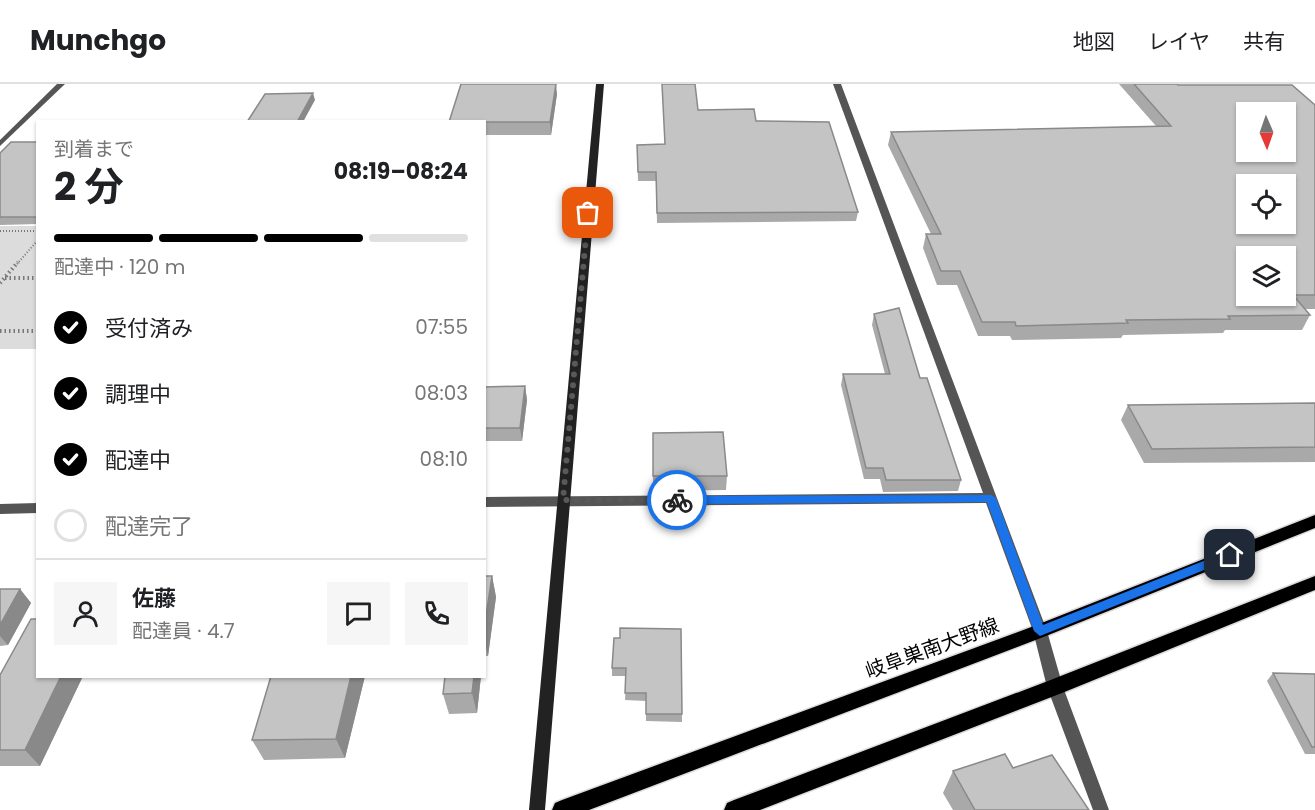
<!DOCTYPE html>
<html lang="ja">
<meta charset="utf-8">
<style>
body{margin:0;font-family:Poppins,"Noto Sans JP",sans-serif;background:#f6f6f6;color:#202124;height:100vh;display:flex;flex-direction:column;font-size:22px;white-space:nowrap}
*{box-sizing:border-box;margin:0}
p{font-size:20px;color:#757577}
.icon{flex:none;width:33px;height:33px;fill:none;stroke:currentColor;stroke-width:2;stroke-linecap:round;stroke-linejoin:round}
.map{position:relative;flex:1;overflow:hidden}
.sheet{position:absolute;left:36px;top:36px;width:450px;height:558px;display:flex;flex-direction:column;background:#fff;border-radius:0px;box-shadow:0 2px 4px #0004}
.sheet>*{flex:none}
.needle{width:39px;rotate:178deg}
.fabs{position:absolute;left:1236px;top:18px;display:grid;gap:12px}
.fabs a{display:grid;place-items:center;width:60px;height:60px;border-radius:0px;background:#fff;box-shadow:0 2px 4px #0004;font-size:30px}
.pin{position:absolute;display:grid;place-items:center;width:51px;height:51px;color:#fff;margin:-26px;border-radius:12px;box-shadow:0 3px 9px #0006}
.courier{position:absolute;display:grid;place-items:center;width:60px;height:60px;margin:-30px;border:4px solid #1a73e8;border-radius:50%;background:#fff;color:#222;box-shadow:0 2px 8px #0007}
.overview em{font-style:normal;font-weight:700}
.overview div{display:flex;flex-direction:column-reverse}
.overview{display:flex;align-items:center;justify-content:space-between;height:102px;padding:0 18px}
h1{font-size:39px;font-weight:700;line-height:45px}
.bar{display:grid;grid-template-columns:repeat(4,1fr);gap:9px 6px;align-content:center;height:72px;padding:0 18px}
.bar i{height:8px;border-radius:4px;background:#e0e0e0}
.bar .on{background:#000}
.bar p{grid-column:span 4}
.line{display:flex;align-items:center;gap:15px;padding:0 18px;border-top:2px solid #e0e0e0}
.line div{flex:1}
.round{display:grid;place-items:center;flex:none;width:63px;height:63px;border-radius:0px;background:#f6f6f6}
ol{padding:0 18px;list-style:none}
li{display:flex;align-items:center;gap:18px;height:66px}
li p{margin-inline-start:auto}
li .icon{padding:6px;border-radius:50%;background:#000;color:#fff;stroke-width:4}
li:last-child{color:#757577}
li i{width:33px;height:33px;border:3px solid #e0e0e0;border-radius:50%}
header{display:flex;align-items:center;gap:36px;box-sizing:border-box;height:84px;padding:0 30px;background:#fff;border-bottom:2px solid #e0e0e0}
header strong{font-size:28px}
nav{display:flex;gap:33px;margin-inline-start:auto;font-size:21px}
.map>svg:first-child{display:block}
.green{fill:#dcdcdc}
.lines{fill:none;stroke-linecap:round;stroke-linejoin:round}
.primary-casing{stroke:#dbdbdb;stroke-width:3}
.path-far1{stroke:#777;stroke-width:2;stroke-dasharray:1 2;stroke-linecap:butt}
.path{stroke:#777;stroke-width:4;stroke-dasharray:1.5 3;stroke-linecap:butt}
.street{fill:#555;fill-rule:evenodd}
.secondary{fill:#222;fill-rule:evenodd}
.primary{fill:#000;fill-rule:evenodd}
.wall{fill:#a9a9a9}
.shaded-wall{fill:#898989}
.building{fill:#c4c4c4;stroke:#898989;stroke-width:1.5;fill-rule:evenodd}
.route{fill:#1a73e8}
.done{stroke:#595959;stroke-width:6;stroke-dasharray:0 10.8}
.labels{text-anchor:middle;stroke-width:6;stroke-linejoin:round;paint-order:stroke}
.near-street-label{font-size:20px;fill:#000;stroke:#fff}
</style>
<header>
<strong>Munchgo</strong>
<nav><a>地図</a><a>レイヤ</a><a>共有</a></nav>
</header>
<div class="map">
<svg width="1315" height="726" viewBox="0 0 1315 726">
<rect width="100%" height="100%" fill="#fff"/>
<path class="green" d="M 0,142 L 37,142 L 37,265 L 0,265 Z"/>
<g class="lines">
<defs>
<path id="primary" d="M 1315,431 L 1315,444 L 1046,552 L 589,726 L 552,726 L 555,719 L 562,716 L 1034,542 Z
M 1315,492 L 1315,506 L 1062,609 L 760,726 L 724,726 L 727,719 L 734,716 L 1048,597 Z"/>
</defs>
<use href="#primary" class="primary-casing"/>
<path class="path-far1" d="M 0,147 L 38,147
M 17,180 L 38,156"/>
<path class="path" d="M 5,194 L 38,194
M 0,199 L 18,178
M 0,247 L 38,247"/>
<path class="street" d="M 57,0 L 65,0 L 0,62 L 0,56 Z
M 833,0 L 841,0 L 1047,547 L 1063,603 L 1109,726 L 1093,726 L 1047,603 L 1033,547 L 986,419 L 484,423 L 484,413 L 983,409 Z
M 38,419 L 38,429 L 0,430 L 0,420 Z"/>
<path class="secondary" d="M 596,0 L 604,0 L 545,726 L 529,726 Z"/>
<use href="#primary" class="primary"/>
</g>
<path class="wall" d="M 1119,0 L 1177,0 L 1178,1 L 1315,21 L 1315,225 L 1305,225 L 1310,231 L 1302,246 L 1225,246 L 1223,249 L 1123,251 L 1121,254 L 1012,256 L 1010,252 L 978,252 L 957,201 L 937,201 L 923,164 L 926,150 L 931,150 L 888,61 L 891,48 L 1156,42 Z
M 557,10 L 551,51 L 484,51 L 484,38 Z
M 698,26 L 756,37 L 858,128 L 856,137 L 657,139 L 656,97 L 638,97 L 637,61 L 665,60 Z
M 38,58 L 38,140 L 0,141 L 0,69 Z
M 874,230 L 920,294 L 961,396 L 958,407 L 883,408 L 880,395 L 864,395 L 841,301 L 843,290 L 885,290 L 872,241 Z
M 525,302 L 527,316 L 522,357 L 484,357 L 484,303 Z
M 1315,319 L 1315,378 L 1144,379 L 1121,336 L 1128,321 Z
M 653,349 L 727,392 L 726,406 L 653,407 Z
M 484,492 L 492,492 L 496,513 L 488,572 L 484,572 Z
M 0,505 L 20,505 L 31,519 L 8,561 L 0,562 Z
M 681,545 L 682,638 L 646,637 L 646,617 L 625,616 L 626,592 L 612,592 L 612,584 L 620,554 Z
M 1273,589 L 1315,590 L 1315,670 L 1305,670 L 1267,597 Z
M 0,591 L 38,592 L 83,592 L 40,682 L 0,682 Z
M 365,592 L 345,674 L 264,676 L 252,656 L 271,593 Z
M 481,592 L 477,629 L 449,630 L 443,610 Z
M 953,687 L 1089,726 L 953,726 L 943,709 Z"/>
<path class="shaded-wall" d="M 556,0 L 557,10 L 551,51 L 550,38 Z
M 313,9 L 315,16 L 303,38 L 297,38 Z
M 525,302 L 527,316 L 522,357 L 520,344 Z
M 492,492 L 496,513 L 488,572 L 484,554 L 484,545 Z
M 20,505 L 31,519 L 8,561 L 0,552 L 0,541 Z
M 61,592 L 83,592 L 40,682 L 25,666 Z
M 351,592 L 365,592 L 345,674 L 336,655 Z
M 474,592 L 481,592 L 477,629 L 472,609 Z"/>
<path class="building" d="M 461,0 L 556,0 L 550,38 L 449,38 Z
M 662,0 L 695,0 L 698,26 L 754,25 L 756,37 L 829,38 L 858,128 L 657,129 L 656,88 L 638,88 L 637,61 L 665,60 Z
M 1134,0 L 1177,0 L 1178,1 L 1292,1 L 1315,21 L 1315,211 L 1293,211 L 1310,231 L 1228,232 L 1230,235 L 1126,236 L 1128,239 L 1016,242 L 1015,238 L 982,238 L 960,187 L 941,187 L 926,150 L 941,150 L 891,48 L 1171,42 ZM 1246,28 L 1286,28 L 1286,68 L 1246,68 ZM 1246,100 L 1286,100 L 1286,140 L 1246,140 ZM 1246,172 L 1286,172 L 1286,212 L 1246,212 Z
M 313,9 L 297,38 L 247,38 L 265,10 Z
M 11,58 L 38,58 L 38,133 L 0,133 L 0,69 Z
M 899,224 L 920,294 L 927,294 L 961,396 L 886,396 L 883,384 L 866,384 L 843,290 L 890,290 L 874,230 Z
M 525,302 L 520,344 L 484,344 L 484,303 Z
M 1315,319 L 1315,363 L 1152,365 L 1128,321 Z
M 723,348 L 727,392 L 653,392 L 653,349 Z
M 484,492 L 492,492 L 484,545 Z
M 0,505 L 20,505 L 0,541 Z
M 31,535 L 38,535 L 38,592 L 61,592 L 25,666 L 0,666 L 0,591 Z
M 620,544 L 681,545 L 682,630 L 646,630 L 646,609 L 625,609 L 626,584 L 612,584 L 614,554 L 620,554 Z
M 1273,589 L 1315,590 L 1315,663 L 1312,663 Z
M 271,592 L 351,592 L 336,655 L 252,656 Z
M 445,592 L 474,592 L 472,609 L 443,610 Z
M 1005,670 L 1013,684 L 1052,671 L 1089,726 L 975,726 L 953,687 Z"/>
<path class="route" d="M 991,411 L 996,414 L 1043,541 L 1226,468 L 1234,468 L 1236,471 L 1234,474 L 1040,552 L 1034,547 L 987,418 L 677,420 L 672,416 L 677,412 Z"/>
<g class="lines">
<path class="done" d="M 588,129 L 563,416 L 677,416"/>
</g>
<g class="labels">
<g class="near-street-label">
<text transform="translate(932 564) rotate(-20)" y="7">岐阜巣南大野線</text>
</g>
</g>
</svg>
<div class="fabs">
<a><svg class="needle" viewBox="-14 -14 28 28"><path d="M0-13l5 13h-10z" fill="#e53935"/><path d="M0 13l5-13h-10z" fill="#757577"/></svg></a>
<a><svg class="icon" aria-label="locate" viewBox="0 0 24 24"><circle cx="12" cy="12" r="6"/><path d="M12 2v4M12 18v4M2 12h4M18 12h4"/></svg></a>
<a><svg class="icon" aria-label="layers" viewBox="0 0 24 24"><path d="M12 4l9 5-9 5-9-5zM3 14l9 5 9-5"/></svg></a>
</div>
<div class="pin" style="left:588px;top:129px;background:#ea580c"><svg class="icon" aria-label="bag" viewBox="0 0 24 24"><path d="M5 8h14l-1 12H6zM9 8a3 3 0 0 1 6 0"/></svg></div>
<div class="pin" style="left:1230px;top:471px;background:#1f2937"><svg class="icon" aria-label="home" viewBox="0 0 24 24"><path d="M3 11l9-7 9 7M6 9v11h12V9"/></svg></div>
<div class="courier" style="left:677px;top:416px"><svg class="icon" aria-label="bike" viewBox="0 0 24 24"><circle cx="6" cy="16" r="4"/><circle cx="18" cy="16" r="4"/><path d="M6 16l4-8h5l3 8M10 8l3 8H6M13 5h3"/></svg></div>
<section class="sheet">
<div class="overview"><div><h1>2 分</h1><p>到着まで</p></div><em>08:19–08:24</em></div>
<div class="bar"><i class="on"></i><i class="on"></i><i class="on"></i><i></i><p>配達中 · 120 m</p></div>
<ol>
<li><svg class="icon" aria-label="check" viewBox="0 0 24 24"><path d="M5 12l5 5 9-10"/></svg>受付済み<p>07:55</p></li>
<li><svg class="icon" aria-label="check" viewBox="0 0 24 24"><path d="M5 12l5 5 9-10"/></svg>調理中<p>08:03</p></li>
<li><svg class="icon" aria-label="check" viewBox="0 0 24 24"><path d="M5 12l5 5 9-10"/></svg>配達中<p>08:10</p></li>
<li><i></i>配達完了</li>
</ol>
<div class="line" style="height:108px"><a class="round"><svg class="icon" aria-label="person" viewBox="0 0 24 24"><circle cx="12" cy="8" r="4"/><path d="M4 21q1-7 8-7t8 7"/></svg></a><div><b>佐藤</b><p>配達員 · 4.7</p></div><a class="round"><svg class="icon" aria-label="chat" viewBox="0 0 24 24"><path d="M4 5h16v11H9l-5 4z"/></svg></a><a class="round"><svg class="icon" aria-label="phone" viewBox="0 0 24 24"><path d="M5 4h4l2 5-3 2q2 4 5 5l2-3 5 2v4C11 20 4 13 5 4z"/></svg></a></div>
</section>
</div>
